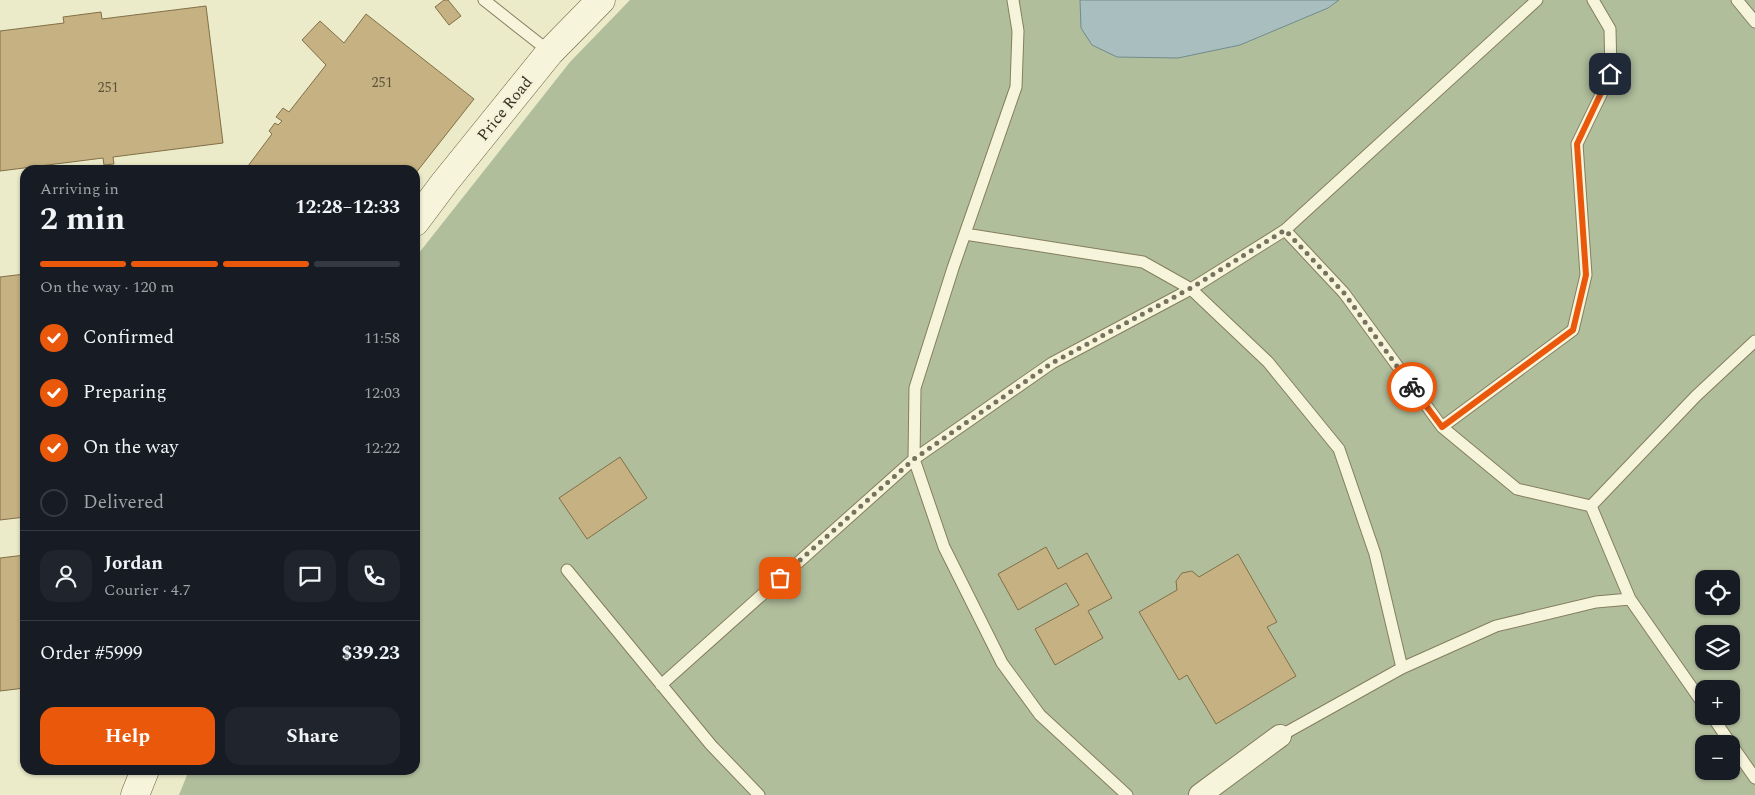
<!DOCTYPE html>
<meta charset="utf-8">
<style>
body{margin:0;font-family:Spectral,serif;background:#20242c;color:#f1f3f6;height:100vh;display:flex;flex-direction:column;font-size:19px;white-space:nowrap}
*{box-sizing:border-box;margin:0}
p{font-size:16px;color:#9ea1a6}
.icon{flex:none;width:28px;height:28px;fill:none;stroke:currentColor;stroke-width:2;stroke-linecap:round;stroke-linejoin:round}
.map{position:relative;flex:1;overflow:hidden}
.panel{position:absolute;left:20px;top:165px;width:400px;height:610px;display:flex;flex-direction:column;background:#171b24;border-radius:15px;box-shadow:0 1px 4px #0004}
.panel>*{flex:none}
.fabs{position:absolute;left:1695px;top:570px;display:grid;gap:10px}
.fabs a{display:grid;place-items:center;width:45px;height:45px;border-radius:10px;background:#171b24;box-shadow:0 1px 4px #0004;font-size:25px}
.pin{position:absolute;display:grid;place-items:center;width:42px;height:42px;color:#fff;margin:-21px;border-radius:10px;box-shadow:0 2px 8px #0006}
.courier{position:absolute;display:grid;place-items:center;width:50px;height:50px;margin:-25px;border:4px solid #ea580c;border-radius:50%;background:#fff;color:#222;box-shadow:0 1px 6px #0007}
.head em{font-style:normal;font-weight:700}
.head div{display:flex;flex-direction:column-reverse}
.head{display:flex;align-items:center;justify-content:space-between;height:85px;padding:0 20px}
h1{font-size:32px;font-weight:700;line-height:38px}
.bar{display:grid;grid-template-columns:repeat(4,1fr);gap:8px 5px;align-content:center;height:60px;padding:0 20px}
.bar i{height:6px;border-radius:4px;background:#363941}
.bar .selected{background:#ea580c}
.bar p{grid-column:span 4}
.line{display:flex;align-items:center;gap:12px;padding:0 20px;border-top:1px solid #363941}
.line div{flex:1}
.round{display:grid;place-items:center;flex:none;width:52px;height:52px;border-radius:15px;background:#20242c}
ol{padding:0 20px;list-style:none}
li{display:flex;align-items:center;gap:15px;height:55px}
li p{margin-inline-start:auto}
li .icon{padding:5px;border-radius:50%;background:#ea580c;color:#fff;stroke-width:4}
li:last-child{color:#9ea1a6}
li i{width:28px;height:28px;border:2px solid #363941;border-radius:50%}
.cta{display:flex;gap:10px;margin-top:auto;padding:10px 20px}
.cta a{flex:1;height:58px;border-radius:15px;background:#ea580c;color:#fff;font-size:20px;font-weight:700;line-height:58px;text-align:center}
.cta a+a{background:#20242c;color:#f1f3f6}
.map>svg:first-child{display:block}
.cemetery{fill:#b0be9c;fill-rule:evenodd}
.water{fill:#a9bfbf;stroke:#708c8d}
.building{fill:#c5b182;stroke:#826f47}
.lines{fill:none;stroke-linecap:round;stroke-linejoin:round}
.lane-casing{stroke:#857e5f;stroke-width:13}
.street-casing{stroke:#857e5f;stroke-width:24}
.secondary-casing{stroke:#675f42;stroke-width:29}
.lane{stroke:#f6f5db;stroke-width:11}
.street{stroke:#f6f5db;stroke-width:22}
.secondary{stroke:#f6f5db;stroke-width:28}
.done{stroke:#76725c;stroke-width:5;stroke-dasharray:0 9}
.route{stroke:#ea580c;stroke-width:6}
.labels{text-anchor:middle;stroke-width:4;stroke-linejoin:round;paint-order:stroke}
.number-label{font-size:14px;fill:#5a5239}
.street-label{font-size:16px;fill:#373221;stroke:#f3f2d8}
</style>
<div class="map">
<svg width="1755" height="795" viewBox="0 0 1755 795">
<rect width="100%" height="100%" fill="#ebeac9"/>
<path class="cemetery" d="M 630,0 L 1755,0 L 1755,795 L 179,795 L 189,770 L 415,770 L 415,258 L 570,62 ZM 1704,579 L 1731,579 L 1731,606 L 1704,606 ZM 1704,634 L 1731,634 L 1731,661 L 1704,661 ZM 1704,689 L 1731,689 L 1731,716 L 1704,716 ZM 1704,744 L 1731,744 L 1731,771 L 1704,771 Z"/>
<path class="water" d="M 1080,0 L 1339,0 L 1328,8 L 1240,45 L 1178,58 L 1117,57 L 1092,45 L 1081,28 Z"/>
<path class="building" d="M 444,0 L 448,0 L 461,16 L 449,25 L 435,7 Z
M 206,6 L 223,143 L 113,157 L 114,164 L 104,165 L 103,158 L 0,171 L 0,31 L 64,23 L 63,17 L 101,12 L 102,19 Z
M 366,14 L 474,99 L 415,174 L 415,170 L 245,170 L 272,134 L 269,131 L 275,123 L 278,125 L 282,121 L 276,117 L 283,108 L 289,112 L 326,65 L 302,40 L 320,21 L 344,43 Z
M 25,274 L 25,517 L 0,520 L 0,277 Z
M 620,457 L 647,498 L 587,539 L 559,498 Z
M 1046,547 L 1058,569 L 1087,553 L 1112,598 L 1088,611 L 1103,638 L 1055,665 L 1035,629 L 1079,605 L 1066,583 L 1018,610 L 998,574 Z
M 1238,554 L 1277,622 L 1267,627 L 1296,676 L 1216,724 L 1187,675 L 1179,680 L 1139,612 L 1177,590 L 1176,581 L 1182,573 L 1192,571 L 1199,577 Z
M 25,555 L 25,688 L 0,691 L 0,558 Z"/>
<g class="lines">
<defs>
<path id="lane" d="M 484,0 L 550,52
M 1013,0 L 1018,31 L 1016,87 L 953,268 L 915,388 L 914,459 L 944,547 L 1002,663 L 1040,715 L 1127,795
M 1737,0 L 1755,22
M 1285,230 L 1344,293 L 1442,427 L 1517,489 L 1591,506 L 1630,599
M 965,234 L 1143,262 L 1191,289 L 1268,362 L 1339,449 L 1375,554 L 1402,668
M 1442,427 L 1573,330 L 1586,275 L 1577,144 L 1611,74 L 1610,29 L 1593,0
M 1591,506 L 1696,396 L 1755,341
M 567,570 L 711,745 L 759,795
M 661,685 L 914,459 L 1052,363 L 1191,289 L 1285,230 L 1537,0
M 1712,716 L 1731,744
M 1280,736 L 1402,668 L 1496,626 L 1596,602 L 1630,599 L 1704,705
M 1731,744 L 1755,778"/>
<path id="street" d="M 1200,795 L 1280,736"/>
<path id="secondary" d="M 415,222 L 445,182 L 550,52 L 601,0
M 135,795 L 145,770"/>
</defs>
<use href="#lane" class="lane-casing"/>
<use href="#street" class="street-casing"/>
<use href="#secondary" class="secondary-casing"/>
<use href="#lane" class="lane"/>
<use href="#street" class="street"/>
<use href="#secondary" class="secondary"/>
</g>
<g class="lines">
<path class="done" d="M 780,578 L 914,459 L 1052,363 L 1191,288 L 1285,230 L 1344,293 L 1412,387"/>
<path class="route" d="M 1412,387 L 1442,427 L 1573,330 L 1586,275 L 1577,144 L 1610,74"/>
</g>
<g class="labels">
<g class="number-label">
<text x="382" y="87">251</text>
<text x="108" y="92">251</text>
</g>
<g class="street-label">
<text transform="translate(504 108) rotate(-51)" y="6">Price Road</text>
</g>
</g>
</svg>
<div class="fabs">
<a><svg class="icon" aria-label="locate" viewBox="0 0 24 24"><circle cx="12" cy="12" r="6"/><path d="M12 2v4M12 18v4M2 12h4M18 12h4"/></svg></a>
<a><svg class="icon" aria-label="layers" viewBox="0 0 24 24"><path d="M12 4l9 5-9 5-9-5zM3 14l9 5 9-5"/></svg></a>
<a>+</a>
<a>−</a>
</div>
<div class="pin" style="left:780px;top:578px;background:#ea580c"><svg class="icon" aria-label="bag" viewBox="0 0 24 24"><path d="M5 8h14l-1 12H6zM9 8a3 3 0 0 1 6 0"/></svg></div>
<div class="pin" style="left:1610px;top:74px;background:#1f2937"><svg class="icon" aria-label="home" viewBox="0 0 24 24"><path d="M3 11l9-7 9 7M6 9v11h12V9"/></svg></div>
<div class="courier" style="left:1412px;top:387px"><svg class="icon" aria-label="bike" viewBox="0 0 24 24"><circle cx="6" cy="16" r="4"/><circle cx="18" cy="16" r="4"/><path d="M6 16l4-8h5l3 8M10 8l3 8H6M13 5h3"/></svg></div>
<section class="panel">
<div class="head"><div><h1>2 min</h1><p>Arriving in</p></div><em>12:28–12:33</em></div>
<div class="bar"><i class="selected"></i><i class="selected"></i><i class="selected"></i><i></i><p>On the way · 120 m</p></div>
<ol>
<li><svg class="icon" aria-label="check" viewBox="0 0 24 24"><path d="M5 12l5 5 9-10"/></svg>Confirmed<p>11:58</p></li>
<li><svg class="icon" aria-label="check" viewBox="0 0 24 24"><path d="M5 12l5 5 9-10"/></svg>Preparing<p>12:03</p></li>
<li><svg class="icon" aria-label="check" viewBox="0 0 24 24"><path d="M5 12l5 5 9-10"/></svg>On the way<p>12:22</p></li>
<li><i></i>Delivered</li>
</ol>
<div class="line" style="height:90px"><a class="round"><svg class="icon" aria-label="person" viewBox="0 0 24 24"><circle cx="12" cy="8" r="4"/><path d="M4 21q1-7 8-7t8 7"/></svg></a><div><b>Jordan</b><p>Courier · 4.7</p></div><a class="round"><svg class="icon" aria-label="chat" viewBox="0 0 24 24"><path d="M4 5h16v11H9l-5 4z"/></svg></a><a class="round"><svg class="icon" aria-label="phone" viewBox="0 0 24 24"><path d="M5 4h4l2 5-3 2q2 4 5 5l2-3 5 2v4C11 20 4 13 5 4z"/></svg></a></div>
<div class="line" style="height:65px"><div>Order #5999</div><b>$39.23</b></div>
<div class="cta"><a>Help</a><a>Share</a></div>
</section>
</div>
